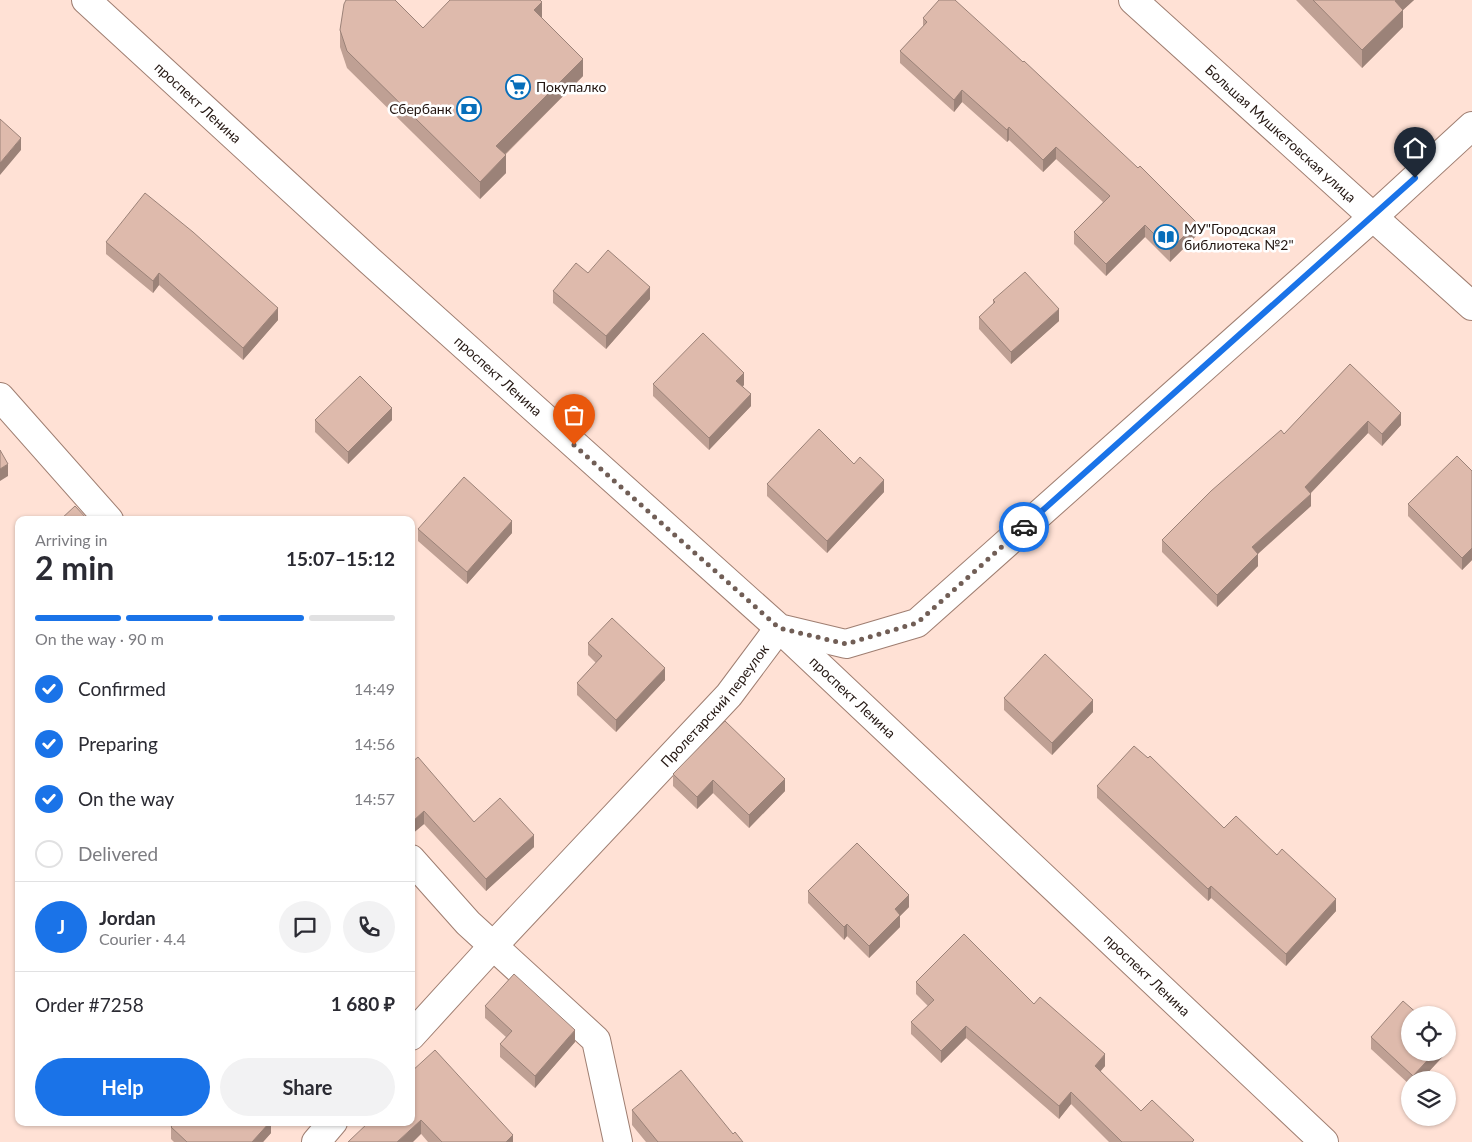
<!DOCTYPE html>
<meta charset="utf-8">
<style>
body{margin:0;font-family:Lato,sans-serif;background:#f2f2f3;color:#2b2b33;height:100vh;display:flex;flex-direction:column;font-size:19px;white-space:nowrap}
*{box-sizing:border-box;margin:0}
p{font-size:16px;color:#7c7c81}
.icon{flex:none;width:28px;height:28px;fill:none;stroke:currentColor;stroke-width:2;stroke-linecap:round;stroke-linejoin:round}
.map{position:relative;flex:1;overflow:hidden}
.panel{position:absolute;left:15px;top:516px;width:400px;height:610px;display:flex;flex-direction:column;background:#fff;border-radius:10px;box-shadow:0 1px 4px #0004}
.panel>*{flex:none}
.fabs{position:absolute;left:1401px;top:1006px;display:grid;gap:10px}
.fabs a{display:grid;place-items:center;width:55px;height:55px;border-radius:50%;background:#fff;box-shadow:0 1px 4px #0004;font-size:25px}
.pin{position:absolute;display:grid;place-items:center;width:42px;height:42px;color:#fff;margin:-51px -21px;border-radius:50% 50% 50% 0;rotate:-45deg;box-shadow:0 0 5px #0007}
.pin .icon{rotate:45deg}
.courier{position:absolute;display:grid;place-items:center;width:50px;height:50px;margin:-25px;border:4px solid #1a73e8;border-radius:50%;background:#fff;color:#222;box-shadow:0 1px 6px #0007}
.headline em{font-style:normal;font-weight:700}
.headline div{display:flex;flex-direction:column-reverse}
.headline{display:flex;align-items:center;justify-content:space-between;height:85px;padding:0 20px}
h1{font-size:32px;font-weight:700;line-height:38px}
.bar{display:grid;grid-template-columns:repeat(4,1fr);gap:8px 5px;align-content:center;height:60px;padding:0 20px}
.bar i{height:6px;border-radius:4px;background:#e1e1e2}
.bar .current{background:#1a73e8}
.bar p{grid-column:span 4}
.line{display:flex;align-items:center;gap:12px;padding:0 20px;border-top:1px solid #e1e1e2}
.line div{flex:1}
.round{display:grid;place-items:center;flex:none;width:52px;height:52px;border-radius:26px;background:#f2f2f3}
ol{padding:0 20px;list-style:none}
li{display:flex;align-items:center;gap:15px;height:55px}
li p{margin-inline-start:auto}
li .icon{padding:5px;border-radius:50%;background:#1a73e8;color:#fff;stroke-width:4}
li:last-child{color:#7c7c81}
li i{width:28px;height:28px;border:2px solid #e1e1e2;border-radius:50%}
.button{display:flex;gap:10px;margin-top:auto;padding:10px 20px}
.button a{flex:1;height:58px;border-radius:30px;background:#1a73e8;color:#fff;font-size:20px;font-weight:700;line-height:58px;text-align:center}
.button a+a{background:#f2f2f3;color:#2b2b33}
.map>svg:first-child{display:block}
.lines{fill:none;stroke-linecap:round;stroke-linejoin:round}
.minor-casing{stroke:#9f7e71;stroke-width:30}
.major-casing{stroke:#9f7e71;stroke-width:30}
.minor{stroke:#fff;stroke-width:28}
.major{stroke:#fff;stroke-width:28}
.wall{fill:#bfa094}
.shaded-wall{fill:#9b8278}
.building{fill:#debaac;stroke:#9b8278}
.done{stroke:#715e56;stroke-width:5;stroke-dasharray:0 9}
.route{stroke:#1a73e8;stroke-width:6}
.labels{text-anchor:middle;stroke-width:5;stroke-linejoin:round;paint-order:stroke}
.poi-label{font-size:14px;fill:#241712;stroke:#fff;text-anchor:start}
.street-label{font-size:14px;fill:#241712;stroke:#fff}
</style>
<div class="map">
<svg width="1472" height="1142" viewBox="0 0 1472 1142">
<rect width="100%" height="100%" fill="#ffe1d5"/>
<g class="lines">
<defs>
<g id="minor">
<path id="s1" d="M 1133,0 L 1373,217"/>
<path d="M 0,397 L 109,520"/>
<path d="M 411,859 L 468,923 L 596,1040 L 618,1142"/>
<path id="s2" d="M 411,1036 L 493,946 L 729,695 L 779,628 L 1324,1142"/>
<path d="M 316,1142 L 333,1122"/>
</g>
<g id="major">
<path id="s3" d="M 86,0 L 370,261 L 779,628 L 846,644 L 917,623 L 1373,217 L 1472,126"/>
<path d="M 1373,217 L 1472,306"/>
</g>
</defs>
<use href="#minor" class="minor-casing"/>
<use href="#major" class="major-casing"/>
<use href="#minor" class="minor"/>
<use href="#major" class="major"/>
</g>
<path class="wall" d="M 1296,0 L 1414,0 L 1403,10 L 1403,27 L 1362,68 Z
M 542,18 L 583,76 L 505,155 L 506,173 L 480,199 L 347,68 L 340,47 L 340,30 L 423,28 Z
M 923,18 L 1197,235 L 1170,262 L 1145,237 L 1106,276 L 1074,244 L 1074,232 L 1103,202 L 1056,159 L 1043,172 L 1009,140 L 1007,142 L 962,102 L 954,112 L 900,63 L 900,51 L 923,27 Z
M 106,242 L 278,320 L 243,360 L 159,285 L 153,293 L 106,254 Z
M 588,273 L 650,299 L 606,349 L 553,303 L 553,291 Z
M 993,300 L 1059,321 L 1011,364 L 979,329 L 979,317 L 993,305 Z
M 1350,364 L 1401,425 L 1382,446 L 1368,433 L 1310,494 L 1311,506 L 1258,554 L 1258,566 L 1217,607 L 1162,552 L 1162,540 L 1284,434 Z
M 653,384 L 744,385 L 743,386 L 751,406 L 709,450 L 653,396 Z
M 315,420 L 392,420 L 348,464 L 315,432 Z
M 854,464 L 884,492 L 827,553 L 767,496 L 767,484 Z
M 1472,471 L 1472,560 L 1462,570 L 1408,516 L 1408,504 Z
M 418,529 L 512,533 L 467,584 L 418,541 Z
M 588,643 L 665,680 L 616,732 L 577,695 L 577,683 L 596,663 L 588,655 Z
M 1004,698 L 1093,712 L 1052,755 L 1004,710 Z
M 411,763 L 474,822 L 534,847 L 486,891 L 424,824 L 412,834 L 411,833 Z
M 673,774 L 785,791 L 749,828 L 713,793 L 697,809 L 673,786 Z
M 1097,786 L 1224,828 L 1277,855 L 1336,911 L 1286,966 L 1211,898 L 1208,901 L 1097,798 Z
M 808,891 L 909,907 L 900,916 L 900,927 L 869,958 L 847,936 L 844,940 L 808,903 Z
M 916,982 L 1034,1004 L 1105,1066 L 1100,1071 L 1141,1111 L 1194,1142 L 1109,1142 L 1071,1104 L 1059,1119 L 966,1038 L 941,1063 L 911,1034 L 911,1022 L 928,1006 L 916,994 Z
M 485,1006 L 575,1042 L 535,1088 L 500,1057 L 500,1044 L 506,1037 L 485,1018 Z
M 1371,1037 L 1410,1052 L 1447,1052 L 1421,1080 L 1410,1080 L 1410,1085 L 1371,1049 Z
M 411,1072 L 513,1142 L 428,1142 L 411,1122 Z
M 632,1110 L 733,1134 L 743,1142 L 646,1142 L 632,1125 Z
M 271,1122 L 271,1133 L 263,1142 L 174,1142 L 171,1139 L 171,1127 Z"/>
<path class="shaded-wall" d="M 1396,0 L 1414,0 L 1403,10 L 1403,27 L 1362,68 L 1362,50 Z
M 542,2 L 542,19 L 534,10 Z
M 583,59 L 583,76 L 496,163 L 496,146 Z
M 962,90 L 962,102 L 954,112 L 954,100 Z
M 1009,127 L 1009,140 L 1007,142 L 1007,130 Z
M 21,138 L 21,150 L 0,175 L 0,163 Z
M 1056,147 L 1056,159 L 1043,172 L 1043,160 Z
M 506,155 L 506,173 L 480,199 L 480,182 Z
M 1197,223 L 1197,235 L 1170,262 L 1170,250 Z
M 1145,225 L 1145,237 L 1106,276 L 1106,264 Z
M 159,273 L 159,285 L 153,293 L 153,281 Z
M 650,287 L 650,299 L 606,349 L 606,336 Z
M 278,308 L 278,320 L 243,360 L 243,348 Z
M 1059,309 L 1059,321 L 1011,364 L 1011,352 Z
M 744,373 L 744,385 L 736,393 L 736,381 Z
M 751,394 L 751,406 L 709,450 L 709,438 Z
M 392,408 L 392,420 L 348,464 L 348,452 Z
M 1401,413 L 1401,425 L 1382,446 L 1382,434 Z
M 1368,421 L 1368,433 L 1305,499 L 1305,487 Z
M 8,464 L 8,476 L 0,481 L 0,469 Z
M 884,480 L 884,492 L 827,553 L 827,541 Z
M 1311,494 L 1311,506 L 1252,559 L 1252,547 Z
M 512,521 L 512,533 L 467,584 L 467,572 Z
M 1472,548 L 1472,560 L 1462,570 L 1462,558 Z
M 1258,554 L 1258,566 L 1217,607 L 1217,595 Z
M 665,668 L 665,680 L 616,732 L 616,720 Z
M 1093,700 L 1093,712 L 1052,755 L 1052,743 Z
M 785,779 L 785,791 L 749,828 L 749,815 Z
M 713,780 L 713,793 L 697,809 L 697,797 Z
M 424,811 L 424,824 L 412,834 L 412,822 Z
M 534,835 L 534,847 L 486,891 L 486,879 Z
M 1211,886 L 1211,898 L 1208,901 L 1208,889 Z
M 909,895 L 909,907 L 900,916 L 900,927 L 869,958 L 869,946 L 895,909 Z
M 1336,899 L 1336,911 L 1286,966 L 1286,954 Z
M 847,924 L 847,936 L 844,940 L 844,927 Z
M 966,1026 L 966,1038 L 941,1063 L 941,1051 Z
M 575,1030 L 575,1042 L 535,1088 L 535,1076 Z
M 1435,1052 L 1447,1052 L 1421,1080 L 1413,1080 L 1413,1076 Z
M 1105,1054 L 1105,1066 L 1095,1078 L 1095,1066 Z
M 1071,1092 L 1071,1104 L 1059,1119 L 1059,1106 Z
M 421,1120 L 421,1134 L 413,1142 L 397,1142 Z
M 270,1122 L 271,1122 L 271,1133 L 263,1142 L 252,1142 Z
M 513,1135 L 513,1142 L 506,1142 Z"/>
<path class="building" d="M 346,0 L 395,0 L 423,28 L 450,0 L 540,0 L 542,2 L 534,10 L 583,59 L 496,146 L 506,155 L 480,182 L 347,51 L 340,30 L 344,4 Z
M 939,0 L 955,0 L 1023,62 L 1024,61 L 1138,168 L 1140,166 L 1197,223 L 1170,250 L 1145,225 L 1106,264 L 1074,232 L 1110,196 L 1056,147 L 1043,160 L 1009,127 L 1007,130 L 962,90 L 954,100 L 900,51 L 927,22 L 923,18 Z
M 1313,0 L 1396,0 L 1395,1 L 1403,10 L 1362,50 Z
M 0,119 L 21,138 L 0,163 Z
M 145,193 L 193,232 L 278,308 L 243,348 L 159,273 L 153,281 L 106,242 Z
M 608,250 L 650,287 L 606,336 L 553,291 L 576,263 L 588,273 Z
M 1025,272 L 1059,309 L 1011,352 L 979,317 L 995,302 L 993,300 Z
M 703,333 L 744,373 L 736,381 L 751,394 L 709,438 L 653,384 Z
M 1350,364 L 1401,413 L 1382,434 L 1368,421 L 1305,487 L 1311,494 L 1252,547 L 1258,554 L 1217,595 L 1162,540 L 1211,491 L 1281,430 L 1284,434 Z
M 360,376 L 392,408 L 348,452 L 315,420 Z
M 819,429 L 854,464 L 860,457 L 884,480 L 827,541 L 767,484 Z
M 0,450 L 8,464 L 0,469 Z
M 1457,456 L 1472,471 L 1472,548 L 1462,558 L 1408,504 Z
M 464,477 L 512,521 L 467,572 L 418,529 Z
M 75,506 L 88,520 L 60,520 Z
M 612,618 L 665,668 L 616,720 L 577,683 L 602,656 L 588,643 Z
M 1045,654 L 1093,700 L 1052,743 L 1004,698 Z
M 725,721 L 785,779 L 749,815 L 713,780 L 697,797 L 673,774 Z
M 1134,746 L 1148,758 L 1150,756 L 1224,828 L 1236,816 L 1277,855 L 1282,849 L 1336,899 L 1286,954 L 1211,886 L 1208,889 L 1097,786 Z
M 418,757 L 474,822 L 500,798 L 534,835 L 486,879 L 424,811 L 412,822 L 411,820 L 411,763 Z
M 857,843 L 909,895 L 895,909 L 900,915 L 869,946 L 847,924 L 844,927 L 808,891 Z
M 964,934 L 1034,1004 L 1040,997 L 1105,1054 L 1095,1066 L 1141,1111 L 1152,1100 L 1194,1140 L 1192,1142 L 1122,1142 L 1071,1092 L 1059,1106 L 966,1026 L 941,1051 L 911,1022 L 934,1000 L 916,982 Z
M 514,974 L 575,1030 L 535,1076 L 500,1044 L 512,1031 L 485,1006 Z
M 1403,1001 L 1419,1015 L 1410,1015 L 1410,1052 L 1435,1052 L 1413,1076 L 1371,1037 Z
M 435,1050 L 513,1135 L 506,1142 L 442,1142 L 421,1120 L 397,1142 L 348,1142 L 369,1122 L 411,1122 L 411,1072 Z
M 681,1070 L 733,1134 L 735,1132 L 743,1142 L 658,1142 L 632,1110 Z
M 175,1122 L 270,1122 L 252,1142 L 187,1142 L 171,1127 Z"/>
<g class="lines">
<path class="done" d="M 574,445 L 779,628 L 846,644 L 917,623 L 1024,527"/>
<path class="route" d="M 1024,527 L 1415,178"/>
</g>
<defs>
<symbol id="supermarket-ring" viewBox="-11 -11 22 22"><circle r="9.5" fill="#fff" stroke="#076eba" stroke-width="1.5"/><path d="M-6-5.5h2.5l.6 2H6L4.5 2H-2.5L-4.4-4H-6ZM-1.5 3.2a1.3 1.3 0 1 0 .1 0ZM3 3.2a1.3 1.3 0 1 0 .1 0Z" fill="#076eba"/></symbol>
<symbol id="bank-ring" viewBox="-11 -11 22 22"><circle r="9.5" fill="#fff" stroke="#076eba" stroke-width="1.5"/><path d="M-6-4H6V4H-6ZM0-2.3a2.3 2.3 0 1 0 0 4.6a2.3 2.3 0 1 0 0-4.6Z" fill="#076eba"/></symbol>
<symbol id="library-ring" viewBox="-11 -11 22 22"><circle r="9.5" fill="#fff" stroke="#076eba" stroke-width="1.5"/><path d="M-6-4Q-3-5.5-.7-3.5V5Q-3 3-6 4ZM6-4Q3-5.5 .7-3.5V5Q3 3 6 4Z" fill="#076eba"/></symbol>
</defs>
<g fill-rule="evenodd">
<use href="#supermarket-ring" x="504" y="73" width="28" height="28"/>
<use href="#bank-ring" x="455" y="95" width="28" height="28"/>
<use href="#library-ring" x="1152" y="223" width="28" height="28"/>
</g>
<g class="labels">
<g class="poi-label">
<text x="536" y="92">Покупалко</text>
<text x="452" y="114" text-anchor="end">Сбербанк</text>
<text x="1184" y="234">МУ"Городская<tspan x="1184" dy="16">библиотека №2"</tspan></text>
</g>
<g class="street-label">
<text dy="5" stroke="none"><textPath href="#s3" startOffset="152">проспект Ленина</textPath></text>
<text dy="5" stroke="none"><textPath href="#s1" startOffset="199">Большая Мушкетовская улица</textPath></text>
<text dy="5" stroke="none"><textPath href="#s3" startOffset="558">проспект Ленина</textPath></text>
<text dy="5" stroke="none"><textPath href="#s2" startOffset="651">проспект Ленина</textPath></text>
<text dy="5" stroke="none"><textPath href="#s2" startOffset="449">Пролетарский переулок</textPath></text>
<text dy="5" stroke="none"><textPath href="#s2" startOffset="1056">проспект Ленина</textPath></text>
</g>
</g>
</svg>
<div class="fabs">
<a><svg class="icon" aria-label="locate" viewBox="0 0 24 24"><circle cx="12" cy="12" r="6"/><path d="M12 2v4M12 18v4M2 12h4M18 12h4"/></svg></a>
<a><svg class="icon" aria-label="layers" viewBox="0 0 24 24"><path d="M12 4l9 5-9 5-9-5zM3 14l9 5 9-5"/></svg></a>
</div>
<div class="pin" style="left:574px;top:445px;background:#ea580c"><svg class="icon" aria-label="bag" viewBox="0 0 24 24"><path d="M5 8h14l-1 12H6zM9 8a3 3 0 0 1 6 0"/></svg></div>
<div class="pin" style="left:1415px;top:178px;background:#1f2937"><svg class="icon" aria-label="home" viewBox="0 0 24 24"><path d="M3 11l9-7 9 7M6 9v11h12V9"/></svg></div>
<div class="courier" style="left:1024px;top:527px"><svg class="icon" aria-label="car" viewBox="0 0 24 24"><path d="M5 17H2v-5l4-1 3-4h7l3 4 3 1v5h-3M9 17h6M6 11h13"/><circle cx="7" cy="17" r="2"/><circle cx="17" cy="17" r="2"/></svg></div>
<section class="panel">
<div class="headline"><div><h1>2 min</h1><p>Arriving in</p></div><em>15:07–15:12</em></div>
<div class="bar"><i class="current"></i><i class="current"></i><i class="current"></i><i></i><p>On the way · 90 m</p></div>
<ol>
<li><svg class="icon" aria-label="check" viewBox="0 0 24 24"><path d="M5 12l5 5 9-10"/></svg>Confirmed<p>14:49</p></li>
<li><svg class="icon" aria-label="check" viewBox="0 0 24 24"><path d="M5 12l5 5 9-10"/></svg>Preparing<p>14:56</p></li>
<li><svg class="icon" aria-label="check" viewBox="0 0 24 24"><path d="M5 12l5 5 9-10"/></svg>On the way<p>14:57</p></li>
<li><i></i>Delivered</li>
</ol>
<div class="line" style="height:90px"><b class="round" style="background:#1a73e8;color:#fff">J</b><div><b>Jordan</b><p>Courier · 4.4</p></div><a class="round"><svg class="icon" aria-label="chat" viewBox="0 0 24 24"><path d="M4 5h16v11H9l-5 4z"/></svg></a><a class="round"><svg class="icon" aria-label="phone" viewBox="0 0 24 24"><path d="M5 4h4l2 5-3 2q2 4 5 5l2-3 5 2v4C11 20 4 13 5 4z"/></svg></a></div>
<div class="line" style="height:65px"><div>Order #7258</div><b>1 680 ₽</b></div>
<div class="button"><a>Help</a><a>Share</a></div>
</section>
</div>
